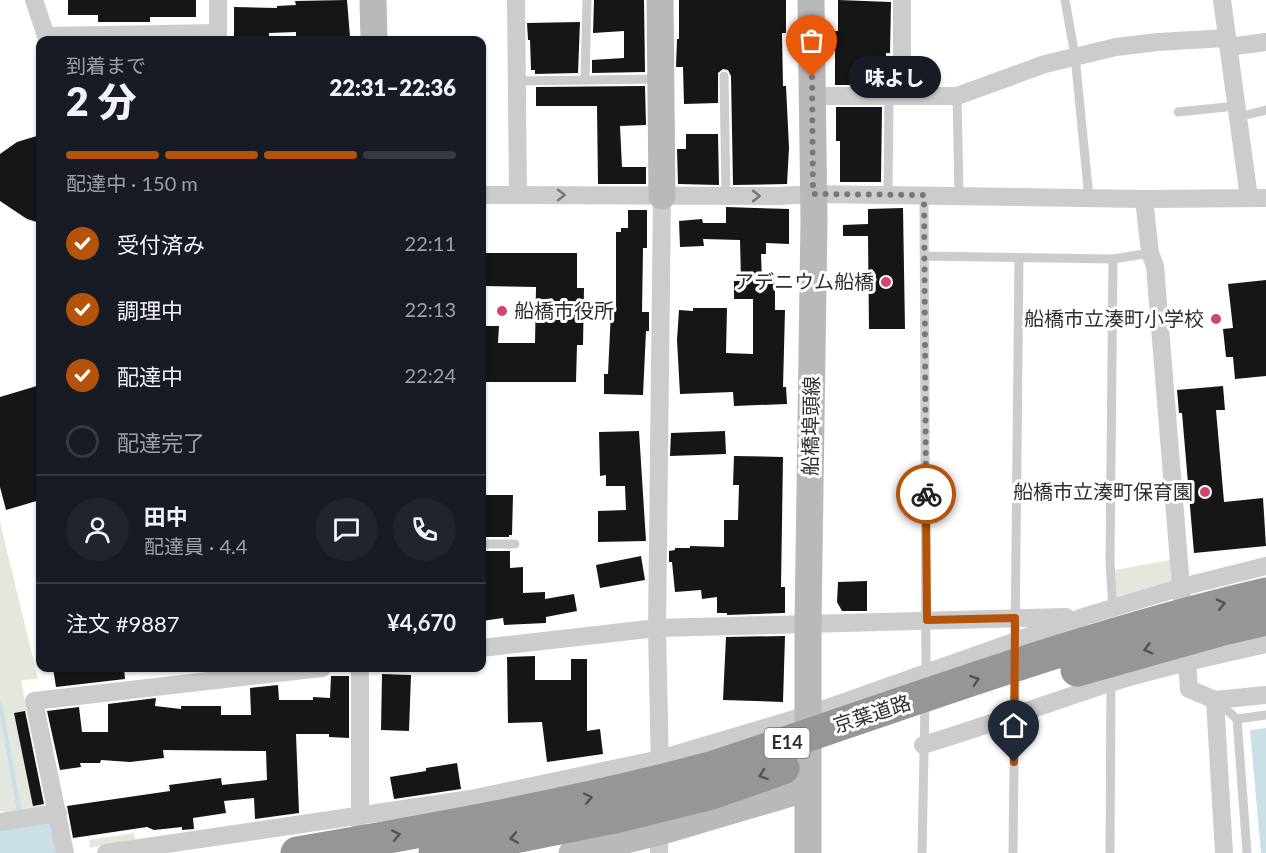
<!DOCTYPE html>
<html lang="ja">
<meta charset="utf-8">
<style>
body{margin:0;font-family:Lato,"Noto Sans JP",sans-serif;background:#20242c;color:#f1f3f6;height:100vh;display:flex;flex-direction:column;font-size:22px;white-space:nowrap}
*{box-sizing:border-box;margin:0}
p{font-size:20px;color:#9ea1a6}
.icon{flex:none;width:33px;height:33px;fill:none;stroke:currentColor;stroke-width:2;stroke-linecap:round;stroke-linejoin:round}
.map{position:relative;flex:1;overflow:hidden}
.details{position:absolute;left:36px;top:36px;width:450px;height:636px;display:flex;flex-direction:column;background:#171b24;border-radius:12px;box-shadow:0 2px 4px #0004}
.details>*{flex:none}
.pin{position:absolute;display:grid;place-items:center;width:51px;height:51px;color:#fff;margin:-62px -26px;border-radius:50% 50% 50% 0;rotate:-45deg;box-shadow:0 0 6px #0007}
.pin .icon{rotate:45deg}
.courier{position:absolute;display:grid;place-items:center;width:60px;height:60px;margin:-30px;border:4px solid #b45309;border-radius:50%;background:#fff;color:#222;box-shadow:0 2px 8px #0007}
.bubble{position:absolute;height:42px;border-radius:21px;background:#171b24;box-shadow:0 2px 4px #0004;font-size:20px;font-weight:800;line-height:42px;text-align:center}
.summary em{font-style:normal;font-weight:800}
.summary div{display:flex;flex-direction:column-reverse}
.summary{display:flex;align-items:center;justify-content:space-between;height:102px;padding:0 30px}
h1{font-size:39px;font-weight:800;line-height:45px}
.bar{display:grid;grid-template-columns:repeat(4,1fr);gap:9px 6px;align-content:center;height:72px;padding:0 30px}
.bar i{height:8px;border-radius:4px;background:#363941}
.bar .on{background:#b45309}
.bar p{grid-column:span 4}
.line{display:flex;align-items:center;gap:15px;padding:0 30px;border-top:2px solid #363941}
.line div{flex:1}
.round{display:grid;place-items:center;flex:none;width:63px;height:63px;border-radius:32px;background:#20242c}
ol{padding:0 30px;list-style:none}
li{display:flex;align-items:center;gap:18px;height:66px}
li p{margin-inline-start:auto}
li .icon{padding:6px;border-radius:50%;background:#b45309;color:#fff;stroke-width:4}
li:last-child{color:#9ea1a6}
li i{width:33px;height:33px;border:3px solid #363941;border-radius:50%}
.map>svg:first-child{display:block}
.green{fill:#e4e8dc}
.water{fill:#cae0e6}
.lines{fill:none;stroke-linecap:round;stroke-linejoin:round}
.stream{stroke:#cae0e6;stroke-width:4.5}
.building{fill:#161616}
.lane{stroke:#ccc;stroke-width:9}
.street{stroke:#ccc;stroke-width:18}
.secondary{stroke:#b9b9b9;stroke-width:27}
.highway{stroke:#969696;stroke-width:33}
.oneway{stroke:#767676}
.oneway2{stroke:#535353}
.done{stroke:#787878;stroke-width:6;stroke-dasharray:0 10.8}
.route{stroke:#b45309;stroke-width:8}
.poi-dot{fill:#d0476a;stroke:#fff;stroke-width:2}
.labels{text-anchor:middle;stroke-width:6;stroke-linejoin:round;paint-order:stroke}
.shield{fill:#fff;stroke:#6d6d6d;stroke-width:1.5}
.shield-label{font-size:18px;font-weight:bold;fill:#2f2f2f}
.poi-label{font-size:20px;fill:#2f2f2f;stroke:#fff;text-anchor:end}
.street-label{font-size:20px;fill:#2f2f2f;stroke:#fff}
</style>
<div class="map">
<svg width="1266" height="853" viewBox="0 0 1266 853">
<rect width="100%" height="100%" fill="#fff"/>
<path class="green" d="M 0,522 L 38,679 L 21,680 L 43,807 L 7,812 L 0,811 Z
M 1175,559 L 1178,584 L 1117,603 L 1115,570 Z
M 134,833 L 135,840 L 90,848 L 89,840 Z"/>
<path class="water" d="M 1266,728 L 1266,853 L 1261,853 L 1250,730 Z
M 54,822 L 59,853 L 0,853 L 0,831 Z"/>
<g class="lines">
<path class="stream" d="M 0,704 L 20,815"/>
</g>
<path class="building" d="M 68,0 L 196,0 L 196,17 L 150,17 L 150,22 L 98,22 L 98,15 L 68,15 Z
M 347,0 L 350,37 L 296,38 L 296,32 L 269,33 L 269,38 L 234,38 L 234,7 L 277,8 L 277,6 L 296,5 L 295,1 Z
M 594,0 L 644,0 L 645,72 L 592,73 L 592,60 L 624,58 L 624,31 L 593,33 Z
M 679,0 L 786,0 L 786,33 L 782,33 L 783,86 L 786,86 L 789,148 L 787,184 L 733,185 L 731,76 L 728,70 L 723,69 L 718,73 L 718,103 L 684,104 L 683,67 L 676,67 L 677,39 L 679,39 Z
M 838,0 L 891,2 L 890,53 L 886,53 L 886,85 L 835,85 L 835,31 L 838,31 Z
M 580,22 L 578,73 L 535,74 L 535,70 L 531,70 L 530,40 L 528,40 L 527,23 Z
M 645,86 L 646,125 L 620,126 L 622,167 L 646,167 L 646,184 L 598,184 L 597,106 L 536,106 L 536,87 Z
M 836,107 L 882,107 L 881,182 L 840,182 L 840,141 L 836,141 Z
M 686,134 L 718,134 L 719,185 L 678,184 L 677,149 L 686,149 Z
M 40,135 L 40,223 L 27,219 L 0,201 L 0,154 L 17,142 Z
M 726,207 L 789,209 L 789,244 L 766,243 L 766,254 L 761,254 L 762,281 L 775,281 L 775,310 L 785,310 L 783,387 L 786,387 L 787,404 L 734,406 L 733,392 L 680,394 L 677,340 L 679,310 L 693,311 L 693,308 L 727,308 L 726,353 L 753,354 L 753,299 L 734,299 L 734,281 L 741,281 L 740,240 L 703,239 L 704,246 L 680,247 L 679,221 L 702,219 L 703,223 L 726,223 Z
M 903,208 L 905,329 L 869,329 L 868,236 L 843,236 L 843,225 L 868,224 L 868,209 Z
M 628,210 L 647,210 L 647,248 L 643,248 L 642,312 L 649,312 L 649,331 L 646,331 L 643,395 L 604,394 L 604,374 L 608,374 L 611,311 L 616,311 L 616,232 L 621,232 L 621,228 L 628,228 Z
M 482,253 L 577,253 L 577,288 L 584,288 L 583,345 L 577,345 L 576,382 L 482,382 L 482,326 L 499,326 L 498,343 L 535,343 L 536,287 L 482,286 Z
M 1266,280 L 1266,376 L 1235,379 L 1233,357 L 1226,357 L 1223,329 L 1233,328 L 1228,284 Z
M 40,385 L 40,500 L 6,510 L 0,487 L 0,397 Z
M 1223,386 L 1225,410 L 1216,410 L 1224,502 L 1263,498 L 1266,546 L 1194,553 L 1182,413 L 1179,413 L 1177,390 Z
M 639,431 L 646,541 L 598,542 L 598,511 L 626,510 L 625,486 L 606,486 L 606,475 L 600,476 L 599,432 Z
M 725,431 L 726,454 L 670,456 L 671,433 Z
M 734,456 L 783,457 L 781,587 L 785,587 L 785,613 L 727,615 L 727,613 L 717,613 L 717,597 L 702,599 L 701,590 L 675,592 L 672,562 L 669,562 L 669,551 L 675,550 L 675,548 L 690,548 L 690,546 L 724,547 L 724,520 L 738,520 L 739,485 L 733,485 Z
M 482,495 L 513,495 L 512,535 L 509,535 L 509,537 L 482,537 Z
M 482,551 L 510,551 L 510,568 L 523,567 L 523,593 L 545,592 L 545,599 L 574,594 L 577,611 L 546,617 L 546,623 L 504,625 L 503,618 L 482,621 Z
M 641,556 L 645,580 L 600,588 L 596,565 Z
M 867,581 L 867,611 L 842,611 L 837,602 L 838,582 Z
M 785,636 L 783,702 L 723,700 L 726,637 Z
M 535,656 L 535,680 L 571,680 L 571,659 L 587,659 L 587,731 L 600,729 L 603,754 L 547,762 L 542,722 L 508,723 L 507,657 Z
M 53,668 L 124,668 L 125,679 L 56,687 Z
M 382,674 L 411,675 L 409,731 L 381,730 Z
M 331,676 L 349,676 L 349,738 L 329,737 L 329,734 L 296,734 L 299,813 L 255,819 L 254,798 L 224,801 L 226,813 L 193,818 L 194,829 L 182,830 L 182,827 L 154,830 L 147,827 L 73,838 L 67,806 L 170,791 L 169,785 L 221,778 L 222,785 L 267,780 L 266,751 L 163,750 L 164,758 L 130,762 L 101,760 L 100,763 L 80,763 L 81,767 L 60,770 L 47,711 L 79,707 L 82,732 L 108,732 L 108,704 L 156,698 L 155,706 L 181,709 L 181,706 L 221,706 L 221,715 L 251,715 L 250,688 L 278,685 L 279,700 L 313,700 L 313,697 L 330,698 Z
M 25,711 L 44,804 L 33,806 L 14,713 Z
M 457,763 L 461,789 L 394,799 L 390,777 L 426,771 L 426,768 Z"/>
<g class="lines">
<path class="lane" d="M 1065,0 L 1075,56 L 1089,198
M 724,76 L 726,196
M 585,80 L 587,0
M 517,81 L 659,79
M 957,96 L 959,195
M 1178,112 L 1236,106
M 1238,117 L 1266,110
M 888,194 L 889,96
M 924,195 L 926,674
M 925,256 L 1113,259 L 1150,253
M 482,544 L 515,544
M 1113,611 L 1110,561 L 1113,259
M 1015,644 L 1019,258
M 1217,701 L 1237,719
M 922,853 L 925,702
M 1013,853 L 1015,672
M 1110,853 L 1111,681
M 1247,853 L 1237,719 L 1266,715"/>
<path class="street" d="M 34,0 L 46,36 L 218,33
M 218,0 L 218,40
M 516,0 L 518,195
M 902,0 L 902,96
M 1222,0 L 1249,198
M 1228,47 L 1266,42
M 812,96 L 957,96 L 1045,64 L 1116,47 L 1158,42 L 1226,38
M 482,195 L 778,196 L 813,194 L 1144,199 L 1266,198
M 1144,199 L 1150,253 L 1155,266 L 1182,599
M 1185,633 L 1189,689 L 1215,700 L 1266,695
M 482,648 L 657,628 L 1066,617
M 1215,700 L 1224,853
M 923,745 C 986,726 1048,703 1110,683 C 1161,667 1214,656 1266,644
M 660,770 L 657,628 L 662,196
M 0,822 L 58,813
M 360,824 L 360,668
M 65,853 L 34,701 L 322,668
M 106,853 L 471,799 L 660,759 L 808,715 L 1086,616 L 1182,587 L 1266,566
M 659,853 L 659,822"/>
<path class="secondary" d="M 373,0 L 374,40
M 660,0 L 662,196
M 572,853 L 659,832 L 808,788
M 808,853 L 808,623 L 814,220 L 811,0"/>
<path class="highway" d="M 1077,670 L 1219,630 L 1266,619
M 297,853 C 437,829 577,804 714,767 C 896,707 1079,637 1266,594
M 435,853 L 619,816 L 712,793 L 783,768"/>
</g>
<defs><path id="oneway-chevron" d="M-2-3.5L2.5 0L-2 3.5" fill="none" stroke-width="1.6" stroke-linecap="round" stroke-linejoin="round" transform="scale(1.5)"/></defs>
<g class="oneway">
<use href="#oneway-chevron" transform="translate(561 195)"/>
<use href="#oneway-chevron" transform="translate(756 196)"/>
</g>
<g class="oneway2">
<use href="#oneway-chevron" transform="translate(1221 604) rotate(-13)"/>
<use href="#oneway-chevron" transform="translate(1148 649) rotate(165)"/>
<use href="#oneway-chevron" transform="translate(975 680) rotate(-19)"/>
<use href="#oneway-chevron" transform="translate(763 775) rotate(161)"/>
<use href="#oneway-chevron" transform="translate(588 798) rotate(-12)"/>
<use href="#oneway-chevron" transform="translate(396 835) rotate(-11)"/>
<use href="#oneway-chevron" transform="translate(514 838) rotate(170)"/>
</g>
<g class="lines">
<path class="done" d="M 812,77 L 813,194 L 924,195 L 926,494"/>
<path class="route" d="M 926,494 L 927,620 L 1015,618 L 1014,762"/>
</g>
<g class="poi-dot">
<circle cx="886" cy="282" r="6"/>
<circle cx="502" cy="311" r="6"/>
<circle cx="1216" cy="319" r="6"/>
<circle cx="1205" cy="492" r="6"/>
</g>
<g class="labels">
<rect class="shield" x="764.5" y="728" width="45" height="30" rx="4.5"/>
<g class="shield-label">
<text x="787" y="749">E14</text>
</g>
<g class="poi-label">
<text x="874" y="289">アデニウム船橋</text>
<text x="514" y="318" text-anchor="start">船橋市役所</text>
<text x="1204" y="326">船橋市立湊町小学校</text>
<text x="1193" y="499">船橋市立湊町保育園</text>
</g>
<g class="street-label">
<text transform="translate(811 426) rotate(-89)" y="7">船橋埠頭線</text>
<text transform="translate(872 714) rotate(-18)" y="7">京葉道路</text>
</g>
</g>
</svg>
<div class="pin" style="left:812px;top:77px;background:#ea580c"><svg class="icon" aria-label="bag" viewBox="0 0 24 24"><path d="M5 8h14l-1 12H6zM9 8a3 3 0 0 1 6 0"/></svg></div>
<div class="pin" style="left:1014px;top:762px;background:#1f2937"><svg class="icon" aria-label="home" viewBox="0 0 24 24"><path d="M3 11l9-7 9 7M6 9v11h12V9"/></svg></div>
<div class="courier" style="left:926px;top:494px"><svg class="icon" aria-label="bike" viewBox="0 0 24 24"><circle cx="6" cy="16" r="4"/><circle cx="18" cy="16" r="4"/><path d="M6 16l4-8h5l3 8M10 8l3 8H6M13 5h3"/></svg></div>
<div class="bubble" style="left:848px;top:56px;width:93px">味よし</div>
<section class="details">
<div class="summary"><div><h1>2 分</h1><p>到着まで</p></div><em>22:31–22:36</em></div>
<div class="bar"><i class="on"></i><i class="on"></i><i class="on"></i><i></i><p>配達中 · 150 m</p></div>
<ol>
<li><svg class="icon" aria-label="check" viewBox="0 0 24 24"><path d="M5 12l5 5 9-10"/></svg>受付済み<p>22:11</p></li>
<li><svg class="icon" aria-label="check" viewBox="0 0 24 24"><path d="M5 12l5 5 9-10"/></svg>調理中<p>22:13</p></li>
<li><svg class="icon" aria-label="check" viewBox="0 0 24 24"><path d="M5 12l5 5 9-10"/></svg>配達中<p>22:24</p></li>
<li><i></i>配達完了</li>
</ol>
<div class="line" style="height:108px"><a class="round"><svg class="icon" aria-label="person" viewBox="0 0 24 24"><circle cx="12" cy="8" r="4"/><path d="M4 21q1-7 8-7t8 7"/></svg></a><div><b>田中</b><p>配達員 · 4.4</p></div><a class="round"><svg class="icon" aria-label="chat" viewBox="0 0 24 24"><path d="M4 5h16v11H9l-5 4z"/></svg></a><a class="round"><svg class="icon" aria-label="phone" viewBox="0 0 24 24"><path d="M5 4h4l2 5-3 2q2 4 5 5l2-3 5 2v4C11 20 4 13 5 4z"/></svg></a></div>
<div class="line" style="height:78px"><div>注文 #9887</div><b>¥4,670</b></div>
</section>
</div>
